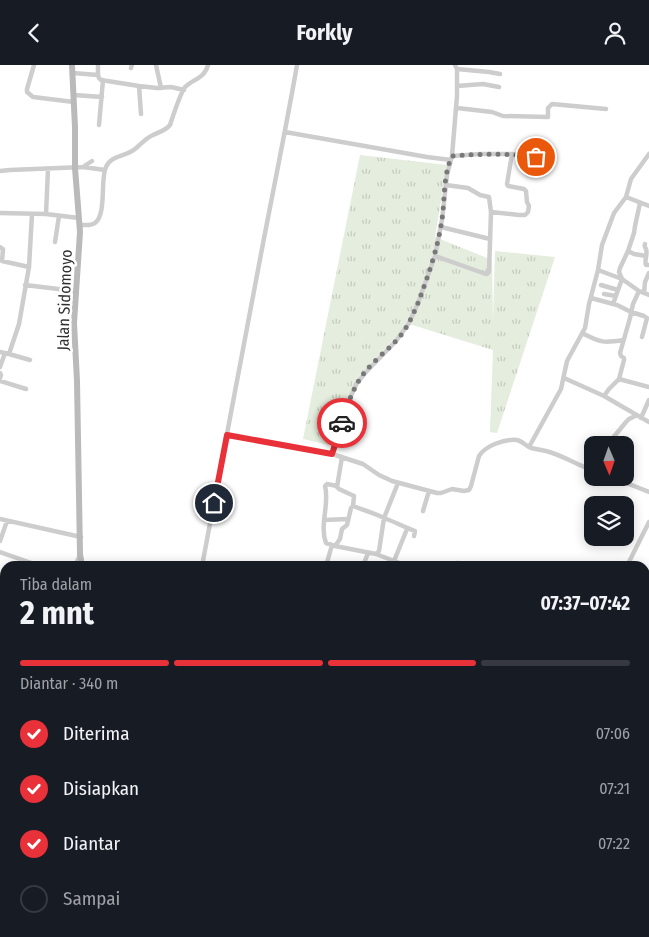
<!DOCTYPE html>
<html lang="id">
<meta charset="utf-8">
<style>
body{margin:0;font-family:"Fira Sans Condensed",sans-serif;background:#242831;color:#f1f3f6;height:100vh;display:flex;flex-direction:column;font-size:19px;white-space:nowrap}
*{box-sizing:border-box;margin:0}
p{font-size:16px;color:#9ea1a6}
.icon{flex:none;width:28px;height:28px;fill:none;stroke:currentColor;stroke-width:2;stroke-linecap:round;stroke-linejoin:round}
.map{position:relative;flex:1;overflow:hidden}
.drawer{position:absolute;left:0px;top:496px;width:650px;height:376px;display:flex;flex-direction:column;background:#171b24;border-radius:15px 15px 0 0;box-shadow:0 2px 12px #0003}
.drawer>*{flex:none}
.needle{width:32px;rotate:178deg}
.tools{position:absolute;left:584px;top:371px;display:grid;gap:10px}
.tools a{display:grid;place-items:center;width:50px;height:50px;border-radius:10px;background:#171b24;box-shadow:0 2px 12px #0003;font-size:25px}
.pin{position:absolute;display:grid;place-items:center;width:42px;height:42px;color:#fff;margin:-21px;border:2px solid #fff;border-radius:50%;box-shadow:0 1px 5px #0007}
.courier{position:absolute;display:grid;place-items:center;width:50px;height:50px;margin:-25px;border:4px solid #e83138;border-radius:50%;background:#fff;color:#222;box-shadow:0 1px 6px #0007}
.overview em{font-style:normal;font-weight:700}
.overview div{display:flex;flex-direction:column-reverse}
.overview{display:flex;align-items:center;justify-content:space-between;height:85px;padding:0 20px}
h1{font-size:32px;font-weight:700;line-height:38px}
.bar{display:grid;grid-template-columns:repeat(4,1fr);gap:8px 5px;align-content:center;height:60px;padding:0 20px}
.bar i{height:6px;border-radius:4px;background:#363941}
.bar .on{background:#e83138}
.bar p{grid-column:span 4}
ol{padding:0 20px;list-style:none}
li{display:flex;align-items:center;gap:15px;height:55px}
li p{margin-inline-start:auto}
li .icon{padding:5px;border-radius:50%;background:#e83138;color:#fff;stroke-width:4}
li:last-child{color:#9ea1a6}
li i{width:28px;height:28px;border:2px solid #363941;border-radius:50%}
header{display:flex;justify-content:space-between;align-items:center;height:65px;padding:0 20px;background:#171b24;font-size:22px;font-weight:700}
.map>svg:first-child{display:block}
.grass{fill:url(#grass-tufts)}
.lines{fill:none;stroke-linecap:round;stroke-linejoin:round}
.stream{stroke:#cadeed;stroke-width:1}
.canal{stroke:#cadeed;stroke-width:4.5}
.minor{stroke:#cdcdcd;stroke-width:4.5}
.secondary{stroke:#bababa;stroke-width:6}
.done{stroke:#787878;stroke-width:5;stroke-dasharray:0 9}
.route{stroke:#e83138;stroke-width:6}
.labels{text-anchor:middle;stroke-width:5;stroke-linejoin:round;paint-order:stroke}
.street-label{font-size:16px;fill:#303030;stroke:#fff}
</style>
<header><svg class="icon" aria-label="back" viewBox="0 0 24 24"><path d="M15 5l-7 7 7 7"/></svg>Forkly<svg class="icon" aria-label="person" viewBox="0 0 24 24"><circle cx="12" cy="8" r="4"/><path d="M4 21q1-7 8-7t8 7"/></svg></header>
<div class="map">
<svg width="649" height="872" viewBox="0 0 649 872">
<defs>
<pattern id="grass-tufts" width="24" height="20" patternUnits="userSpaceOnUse" patternTransform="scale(1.25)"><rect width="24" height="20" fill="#e5edde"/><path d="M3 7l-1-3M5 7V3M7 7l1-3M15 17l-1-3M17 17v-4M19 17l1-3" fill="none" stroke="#c5ccbf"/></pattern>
</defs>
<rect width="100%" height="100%" fill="#fff"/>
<path class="grass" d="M 360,90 L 447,100 L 435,172 L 492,195 L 493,257 L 495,186 L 555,192 L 497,368 L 490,367 L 493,285 L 406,258 L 401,267 L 359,311 L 329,380 L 303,374 Z"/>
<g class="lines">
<path class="stream" d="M 251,872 L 252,868"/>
<path class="canal" d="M 116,868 L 118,872"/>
<path class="minor" d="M 34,0 L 27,24 L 27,27 L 33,32 L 74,37
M 156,0 L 161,23
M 131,3 L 132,0
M 457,4 L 489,7 L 500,9
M 73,8 L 98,10 L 99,13 L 101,15 L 139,21 L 157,23 L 171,22 L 184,25
M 98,10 L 98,0
M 139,21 L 141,49
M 457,21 L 483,19 L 499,22
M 74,30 L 102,32
M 457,43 L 492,47 L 503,51 L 548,52 L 548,43 L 552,39 L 606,44
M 99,60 L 103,15
M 285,67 L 427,92 L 451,95
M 512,89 L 536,92 L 539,89
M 649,89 L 631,114 L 626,132 L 649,141
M 452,91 L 480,89 L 512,89 L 507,119 L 508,121 L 524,124 L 526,126 L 527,137 L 529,141 L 528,147 L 525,150 L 519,150 L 491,147
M 83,102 L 105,105
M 0,106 L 10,105 L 83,102 L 92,96
M 0,148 L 46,149 L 79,153
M 46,149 L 48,104
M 80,160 C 84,160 91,161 95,158 C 107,149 100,113 106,102 C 111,90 125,92 135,84 C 141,79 146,73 153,70 C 159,67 165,66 170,60 C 173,51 180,29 185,22 C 193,14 205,13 208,0
M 441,162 L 490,174
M 55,177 L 59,151
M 645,179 C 644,181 645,182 646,184 C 648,189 644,195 646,200 L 649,200
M 0,182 L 3,184 L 2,196 L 29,202
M 628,186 L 634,189 L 646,191
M 435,191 L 483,208 L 487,209 L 489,207 L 491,147 L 489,132 L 480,130 L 468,123 L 446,120
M 598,205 L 622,214 L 639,226 L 649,230
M 25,220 L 75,226
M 601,220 L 618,225
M 644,228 L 645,217 L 649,208
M 604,229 L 616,231
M 591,233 L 617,240 L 631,247 L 644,251 L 647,253 L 642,272
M 613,239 L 622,214 L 619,207 L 620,203 L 628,186 L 634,168 L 635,161 L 640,138
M 582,268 C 601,278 604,278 624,275
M 0,287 L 9,289 L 19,259 L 29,202 L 32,149
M 9,289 L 30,295
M 0,302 L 5,288
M 0,308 L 1,310 L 0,313
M 564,313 L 604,331 L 609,324 L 619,314 L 649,322
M 619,314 L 624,295 L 624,293 L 621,291 L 620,288 L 630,253 L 633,239 L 639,226
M 0,316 L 26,324
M 604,331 L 649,357
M 641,353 L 649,335
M 227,370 L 332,389 L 363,399 L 379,410 L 392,416 L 437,428 L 441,428 L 452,424 L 464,426 L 469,425 L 471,421 L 479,391 C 486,380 505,374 517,375 C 522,376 526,381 531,383 C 536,384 541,385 546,386 C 562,390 577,400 592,405
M 607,380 L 626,357 L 629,354 L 637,350
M 529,382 L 561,324 L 567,296 L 585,263 L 589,239 L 598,205 L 602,180 L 614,148 L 626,132
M 332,389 L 349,335 L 357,318 L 366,307 L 396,276 L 409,258 L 418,238 L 435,191 L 442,155 L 447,110 L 452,91 L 457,31 L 457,4 L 455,0
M 342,392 L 337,422 L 339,424 L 354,431 L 353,441
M 611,412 L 649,427
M 337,421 L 327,419 L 325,421 C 330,438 319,460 326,478 L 335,481 L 376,489 L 407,501
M 423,446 L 429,426
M 0,454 L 81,472
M 324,455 L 348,454
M 0,476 L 7,456
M 335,481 L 340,474 L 342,464 L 347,460 L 351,443 L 353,441 C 363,445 374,448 384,453 C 395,457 404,462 415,466 L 414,471
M 0,487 L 40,501
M 376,489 L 379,486 L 384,453 L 398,418
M 394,496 L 407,464
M 75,501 L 80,490
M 202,501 C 222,397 241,293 261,189 C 273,126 286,63 297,0
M 326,501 L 332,480
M 363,501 L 368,488
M 455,501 L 457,498 L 459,498 L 463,501
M 627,501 L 649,457
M 0,550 L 5,551
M 0,577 L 5,578
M 0,614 L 5,616
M 0,706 L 5,693
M 0,709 L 5,711
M 645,722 L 649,721
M 0,744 L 5,747
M 645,776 L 649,777
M 0,784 L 5,787
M 645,810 L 649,811
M 0,824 L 5,809
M 645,831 L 649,820
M 0,849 L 5,850
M 128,868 L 130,872
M 638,868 L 649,871
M 350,872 L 351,868
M 530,872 L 530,868
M 551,872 L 552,868
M 581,872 L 582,868
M 622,872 L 623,868"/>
<path class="secondary" d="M 72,0 L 75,62 L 75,103 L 80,167 L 74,258 L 77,316 L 80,489 L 82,501
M 18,872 L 19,868"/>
</g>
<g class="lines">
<path class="done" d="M 342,358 C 346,345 350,331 357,319 C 365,303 382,290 395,277 C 406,266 412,252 418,238 C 428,211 438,183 442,154 C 445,134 443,110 452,91 C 481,89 507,88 536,92"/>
<path class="route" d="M 214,438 L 227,370 L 332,389 L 342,358"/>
</g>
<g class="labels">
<g class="street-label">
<text transform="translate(64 235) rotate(-88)" y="6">Jalan Sidomoyo</text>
</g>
</g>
</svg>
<div class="tools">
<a><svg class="needle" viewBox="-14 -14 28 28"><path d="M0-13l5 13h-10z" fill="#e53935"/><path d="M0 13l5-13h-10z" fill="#9ea1a6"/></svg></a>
<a><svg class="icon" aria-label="layers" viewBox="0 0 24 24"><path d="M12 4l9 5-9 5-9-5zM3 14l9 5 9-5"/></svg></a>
</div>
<div class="pin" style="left:536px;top:92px;background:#ea580c"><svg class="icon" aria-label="bag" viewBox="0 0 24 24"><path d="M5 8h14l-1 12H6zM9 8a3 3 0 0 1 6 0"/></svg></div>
<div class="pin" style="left:214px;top:438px;background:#1f2937"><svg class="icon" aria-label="home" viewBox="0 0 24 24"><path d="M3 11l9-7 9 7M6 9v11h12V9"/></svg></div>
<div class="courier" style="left:342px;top:358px"><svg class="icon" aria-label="car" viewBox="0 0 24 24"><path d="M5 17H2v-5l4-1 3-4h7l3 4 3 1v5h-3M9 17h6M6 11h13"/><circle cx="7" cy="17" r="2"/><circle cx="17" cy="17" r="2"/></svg></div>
<section class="drawer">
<div class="overview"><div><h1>2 mnt</h1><p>Tiba dalam</p></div><em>07:37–07:42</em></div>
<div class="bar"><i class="on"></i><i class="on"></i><i class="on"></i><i></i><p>Diantar · 340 m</p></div>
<ol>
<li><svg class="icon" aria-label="check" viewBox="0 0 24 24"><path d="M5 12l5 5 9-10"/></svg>Diterima<p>07:06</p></li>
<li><svg class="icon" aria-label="check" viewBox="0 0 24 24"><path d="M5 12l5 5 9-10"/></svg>Disiapkan<p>07:21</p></li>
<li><svg class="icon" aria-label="check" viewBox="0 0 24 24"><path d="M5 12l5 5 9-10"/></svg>Diantar<p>07:22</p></li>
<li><i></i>Sampai</li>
</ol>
</section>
</div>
